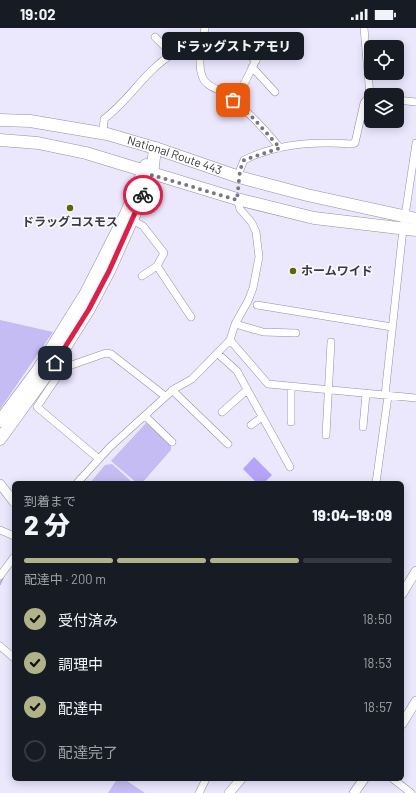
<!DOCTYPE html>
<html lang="ja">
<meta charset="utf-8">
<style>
body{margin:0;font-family:Barlow,"Noto Sans JP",sans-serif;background:#242831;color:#f1f3f6;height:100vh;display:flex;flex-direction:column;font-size:15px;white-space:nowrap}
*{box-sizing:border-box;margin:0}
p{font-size:13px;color:#9ea1a6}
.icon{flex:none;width:22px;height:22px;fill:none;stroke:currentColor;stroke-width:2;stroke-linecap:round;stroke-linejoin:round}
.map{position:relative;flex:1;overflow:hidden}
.sheet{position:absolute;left:12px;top:453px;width:392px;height:300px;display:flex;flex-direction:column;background:#171b24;border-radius:6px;box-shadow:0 2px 10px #0003}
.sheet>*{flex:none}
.controls{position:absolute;left:364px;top:12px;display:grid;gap:8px}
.controls a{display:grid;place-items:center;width:40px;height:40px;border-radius:6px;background:#171b24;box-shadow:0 2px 10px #0003;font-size:20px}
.pin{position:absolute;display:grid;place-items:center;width:34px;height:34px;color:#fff;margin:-17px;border-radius:8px;box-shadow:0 2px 6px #0006}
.courier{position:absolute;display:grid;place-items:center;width:40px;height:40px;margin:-20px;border:3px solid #e11d48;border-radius:50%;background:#fff;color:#222;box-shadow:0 1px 5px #0007}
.bubble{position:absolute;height:28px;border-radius:6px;background:#171b24;box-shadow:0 2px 10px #0003;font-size:13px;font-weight:800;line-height:28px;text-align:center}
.head em{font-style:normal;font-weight:800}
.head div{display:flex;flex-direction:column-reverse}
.head{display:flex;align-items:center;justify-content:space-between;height:68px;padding:0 12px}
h1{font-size:26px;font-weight:800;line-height:30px}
.bar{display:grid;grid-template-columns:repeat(4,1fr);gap:6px 4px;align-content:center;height:48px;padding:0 12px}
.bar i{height:5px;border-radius:3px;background:#363941}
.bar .selected{background:#b0b387}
.bar p{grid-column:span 4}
ol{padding:0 12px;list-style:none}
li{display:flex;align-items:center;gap:12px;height:44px}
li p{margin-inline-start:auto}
li .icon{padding:4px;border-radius:50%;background:#b0b387;color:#111;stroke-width:4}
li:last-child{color:#9ea1a6}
li i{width:22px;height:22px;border:2px solid #363941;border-radius:50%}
.status{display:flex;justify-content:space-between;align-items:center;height:28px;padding:0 20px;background:#171b24;direction:ltr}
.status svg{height:11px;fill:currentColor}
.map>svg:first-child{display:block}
.green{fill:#c5bcf3}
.water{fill:#b5a4fa}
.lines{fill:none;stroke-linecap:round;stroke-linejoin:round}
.stream{stroke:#b5a4fa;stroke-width:2}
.street-casing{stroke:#928ea7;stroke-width:8}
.secondary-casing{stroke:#928ea7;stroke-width:10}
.highway-casing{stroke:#928ea7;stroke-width:13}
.street{stroke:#fff;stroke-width:7}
.secondary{stroke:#fff;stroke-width:9}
.highway{stroke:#fff;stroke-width:12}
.done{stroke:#787684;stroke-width:4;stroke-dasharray:0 7.2}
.route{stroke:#e11d48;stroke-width:5}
.poi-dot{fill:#606500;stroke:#f8f7fd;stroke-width:1.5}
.labels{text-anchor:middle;stroke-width:3.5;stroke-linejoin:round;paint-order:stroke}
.street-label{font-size:12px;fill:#3a3843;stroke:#f8f7fd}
.poi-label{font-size:12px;font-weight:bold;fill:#3a3843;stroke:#f8f7fd}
</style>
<div class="status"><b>19:02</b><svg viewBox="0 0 49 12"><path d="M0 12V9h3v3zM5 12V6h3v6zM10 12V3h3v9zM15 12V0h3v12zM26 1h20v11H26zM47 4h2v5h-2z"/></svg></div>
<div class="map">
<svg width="416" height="765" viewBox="0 0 416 765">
<rect width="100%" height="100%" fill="#ebe8fe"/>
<path class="green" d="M 0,292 L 53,304 L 0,381 Z
M 146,395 L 171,416 L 171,422 L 142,455 L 137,455 L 111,433 Z
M 112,436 L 133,455 L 90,455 L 105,437 Z
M 117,751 L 124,751 L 145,765 L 108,765 Z"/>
<path class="water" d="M 254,429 L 272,447 L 264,455 L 257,455 L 243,441 Z"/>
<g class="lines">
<path class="stream" d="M 0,556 L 3,549"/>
<defs>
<path id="street" d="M 205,0 C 202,15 197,33 202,48 C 206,59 217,60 225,66 C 246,81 264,100 280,120
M 155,9 L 172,26
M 247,25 L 256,33
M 252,39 L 275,64
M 233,72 C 244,60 249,45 257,30
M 397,72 L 416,74
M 103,106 L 104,91 C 130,72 145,42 173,26 C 180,22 192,22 200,21
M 239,149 L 240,142 L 244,132 C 276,116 316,113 351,116 L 355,115 L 364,75 L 370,67 L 364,0
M 132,192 L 143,198 L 164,225 L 157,238 L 191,289
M 142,248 L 157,238
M 257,277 L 392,299
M 235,296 L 263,304 L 296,305
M 230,312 L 268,356 L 416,370
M 217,325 L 237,343 L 290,439
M 172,362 L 228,416
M 385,367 L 403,201 L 416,115
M 222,384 L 247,362
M 145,388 L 172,414
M 291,394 L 291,359
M 251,397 L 262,389
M 363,399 L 366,366
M 326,407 L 331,314
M 99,431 L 37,379 L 63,340 L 106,325 L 111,326 L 165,368
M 77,455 L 110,419 L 174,361 L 192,351 L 230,312 L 235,296 L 248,273 L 253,260 L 259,229 L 256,204 L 252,195 L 240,181 L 237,171
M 376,455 L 388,368
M 0,502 L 14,508
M 0,548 L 14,529
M 0,618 L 14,630
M 393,751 L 411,765
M 199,765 L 206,751"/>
<path id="secondary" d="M 0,456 L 14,474
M 402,566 L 416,543
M 402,696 L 416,673
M 229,765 L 241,751
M 354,765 L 364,751"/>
<g id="highway">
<path id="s1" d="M 0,92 L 30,93 L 107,106 L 155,120 L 239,149 L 307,167 L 416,191"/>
<path d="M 0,112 L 38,115 L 86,125 L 237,171 L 314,190 L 416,202"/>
<path d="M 0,393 L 38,342 L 86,265 L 126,186 L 146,137"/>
<path d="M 0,411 L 55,335 L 89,281 L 109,243 L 152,147 L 155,120"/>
</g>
</defs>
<use href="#street" class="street-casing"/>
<use href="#secondary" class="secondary-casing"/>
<use href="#highway" class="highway-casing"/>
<use href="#street" class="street"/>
<use href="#secondary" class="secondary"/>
<use href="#highway" class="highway"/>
</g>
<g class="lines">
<path class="done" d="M 143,167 L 152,147 L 237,172 L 240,142 L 244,132 L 280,120 L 254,91 L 233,72"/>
<path class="route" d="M 55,335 L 89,281 L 109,243 L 143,167"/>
</g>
<g class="poi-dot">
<circle cx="70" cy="180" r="4"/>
<circle cx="293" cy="243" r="4"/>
</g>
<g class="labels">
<g class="street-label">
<text dy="4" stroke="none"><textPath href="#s1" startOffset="179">National Route 443</textPath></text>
</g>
<g class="poi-label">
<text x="70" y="198">ドラッグコスモス</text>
<text x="301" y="247" text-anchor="start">ホームワイド</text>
</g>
</g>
</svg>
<div class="controls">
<a><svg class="icon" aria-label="locate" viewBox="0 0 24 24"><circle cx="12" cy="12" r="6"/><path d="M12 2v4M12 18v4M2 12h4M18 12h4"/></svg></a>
<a><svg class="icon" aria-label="layers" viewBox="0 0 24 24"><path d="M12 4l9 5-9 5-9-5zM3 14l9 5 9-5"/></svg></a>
</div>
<div class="pin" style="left:233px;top:72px;background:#ea580c"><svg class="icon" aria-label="bag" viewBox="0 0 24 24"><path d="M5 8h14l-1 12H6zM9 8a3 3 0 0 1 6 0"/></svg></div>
<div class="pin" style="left:55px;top:335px;background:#1f2937"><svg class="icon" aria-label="home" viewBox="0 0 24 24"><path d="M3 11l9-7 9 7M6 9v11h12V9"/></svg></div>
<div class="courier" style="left:143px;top:167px"><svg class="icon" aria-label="bike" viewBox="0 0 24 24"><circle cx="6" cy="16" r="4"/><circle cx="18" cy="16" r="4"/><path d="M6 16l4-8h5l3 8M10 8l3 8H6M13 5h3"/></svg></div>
<div class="bubble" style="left:162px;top:4px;width:142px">ドラッグストアモリ</div>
<section class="sheet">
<div class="head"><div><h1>2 分</h1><p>到着まで</p></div><em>19:04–19:09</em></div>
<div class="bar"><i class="selected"></i><i class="selected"></i><i class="selected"></i><i></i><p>配達中 · 200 m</p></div>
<ol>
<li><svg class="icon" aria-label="check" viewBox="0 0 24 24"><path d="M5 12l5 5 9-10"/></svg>受付済み<p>18:50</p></li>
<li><svg class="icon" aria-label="check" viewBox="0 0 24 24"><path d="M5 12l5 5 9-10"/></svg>調理中<p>18:53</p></li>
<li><svg class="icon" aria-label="check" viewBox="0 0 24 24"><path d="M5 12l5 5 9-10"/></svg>配達中<p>18:57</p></li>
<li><i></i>配達完了</li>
</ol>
</section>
</div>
